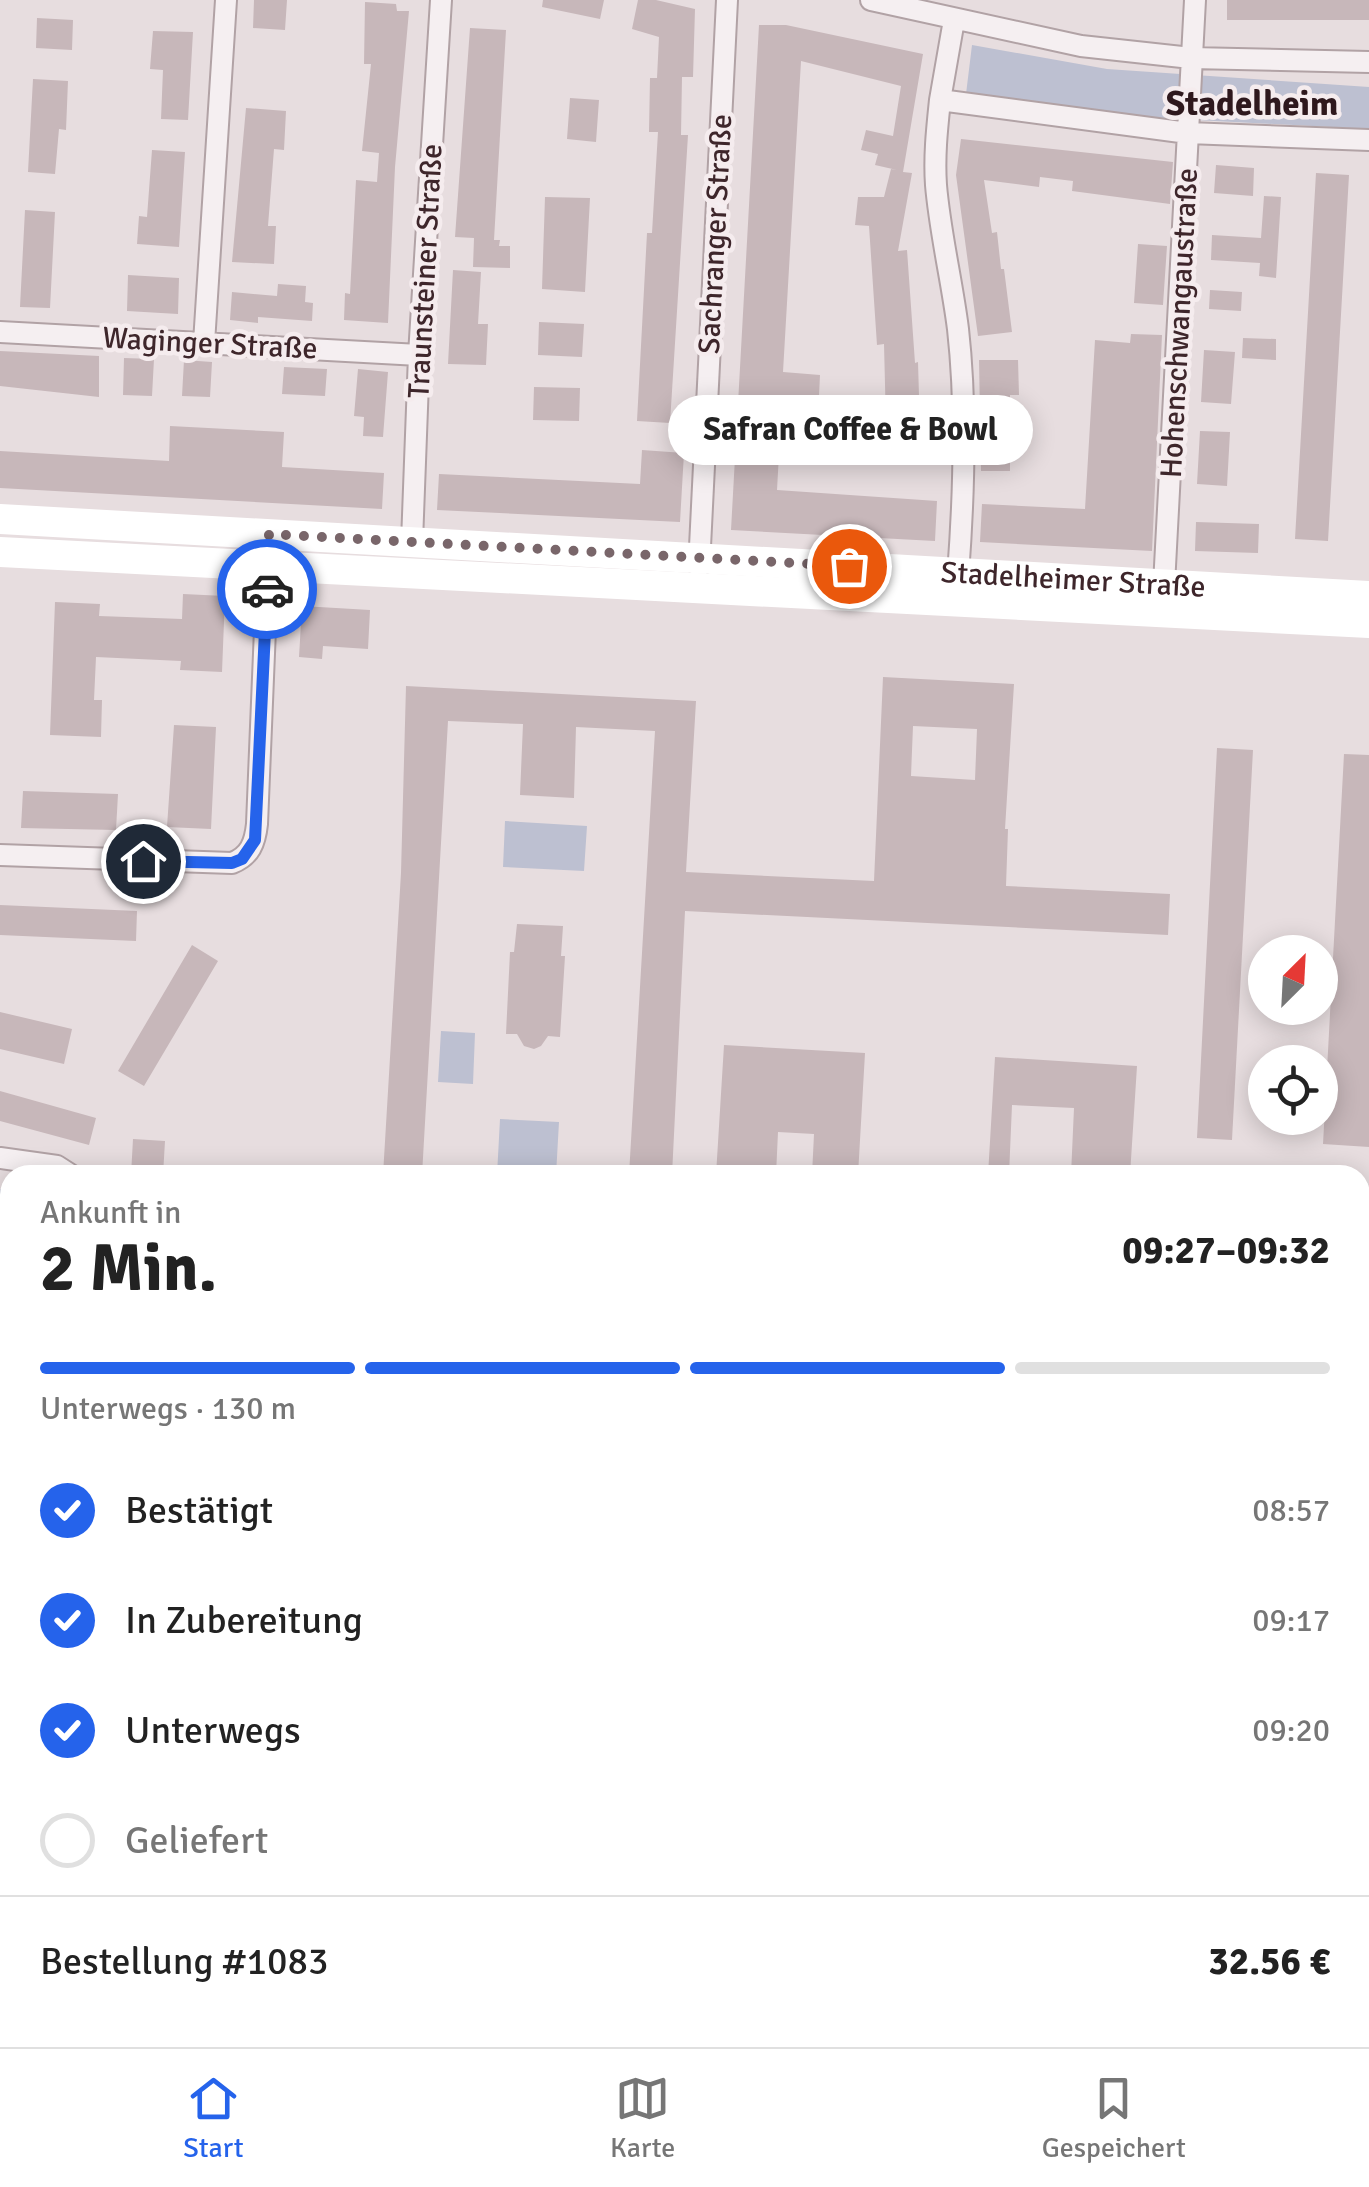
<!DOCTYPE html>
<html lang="de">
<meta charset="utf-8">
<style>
body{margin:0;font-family:Signika,sans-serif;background:#f2f2f2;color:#222;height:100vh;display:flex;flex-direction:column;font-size:38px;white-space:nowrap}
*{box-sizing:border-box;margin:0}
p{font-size:32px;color:#767676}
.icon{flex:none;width:55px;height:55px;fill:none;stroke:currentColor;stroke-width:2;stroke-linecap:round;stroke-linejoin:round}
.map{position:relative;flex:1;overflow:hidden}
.panel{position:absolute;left:0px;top:1165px;width:1370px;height:882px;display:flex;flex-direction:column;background:#fff;border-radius:30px 30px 0 0;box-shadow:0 5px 25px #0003}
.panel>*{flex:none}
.needle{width:65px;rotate:24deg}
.fabs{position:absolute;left:1248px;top:935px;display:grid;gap:20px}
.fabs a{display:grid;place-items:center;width:90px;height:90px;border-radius:50%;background:#fff;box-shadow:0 5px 25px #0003;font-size:50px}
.pin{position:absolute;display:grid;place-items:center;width:85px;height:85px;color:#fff;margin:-42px;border:5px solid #fff;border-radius:50%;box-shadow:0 2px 10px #0007}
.courier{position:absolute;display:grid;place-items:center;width:100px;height:100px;margin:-50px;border:8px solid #2563eb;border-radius:50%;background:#fff;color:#222;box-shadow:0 2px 12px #0007}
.bubble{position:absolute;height:70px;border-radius:35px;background:#fff;box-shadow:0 5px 25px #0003;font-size:32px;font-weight:700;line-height:70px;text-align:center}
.summary em{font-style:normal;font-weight:700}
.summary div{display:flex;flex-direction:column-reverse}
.summary{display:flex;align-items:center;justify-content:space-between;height:170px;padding:0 40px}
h1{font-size:65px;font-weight:700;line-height:75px}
.bar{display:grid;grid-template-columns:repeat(4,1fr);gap:15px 10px;align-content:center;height:120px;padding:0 40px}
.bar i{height:12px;border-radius:8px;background:#e0e0e0}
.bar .active{background:#2563eb}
.bar p{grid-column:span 4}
.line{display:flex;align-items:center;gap:25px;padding:0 40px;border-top:2px solid #e0e0e0}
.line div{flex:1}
ol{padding:0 40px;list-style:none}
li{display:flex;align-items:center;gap:30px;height:110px}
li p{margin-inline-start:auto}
li .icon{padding:10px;border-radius:50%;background:#2563eb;color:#fff;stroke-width:4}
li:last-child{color:#767676}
li i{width:55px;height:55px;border:5px solid #e0e0e0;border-radius:50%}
.dock{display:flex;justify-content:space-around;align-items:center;height:140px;border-top:2px solid #e0e0e0;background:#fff;font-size:28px;color:#767676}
.dock a{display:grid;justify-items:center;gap:5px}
.dock .active{color:#2563eb}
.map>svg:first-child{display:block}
.green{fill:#bdc0d1}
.building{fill:#c7b7ba;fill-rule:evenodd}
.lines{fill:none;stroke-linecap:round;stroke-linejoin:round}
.minor-casing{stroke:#b1a2a5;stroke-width:24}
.minor{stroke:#f5eff1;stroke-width:20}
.secondary{stroke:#fff;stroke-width:30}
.done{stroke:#79666a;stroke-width:10;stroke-dasharray:0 18}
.route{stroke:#2563eb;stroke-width:12}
.labels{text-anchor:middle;stroke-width:9;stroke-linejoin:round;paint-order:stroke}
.street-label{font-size:30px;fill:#3e262b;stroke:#f5ecee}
.quarter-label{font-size:35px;font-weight:bold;fill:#2e181d;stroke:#f5ecee}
</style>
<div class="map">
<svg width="1369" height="2047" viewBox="0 0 1369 2047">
<rect width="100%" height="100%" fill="#e7dddf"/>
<path class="green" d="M 972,45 L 1107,69 L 1369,87 L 1369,129 L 1119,116 L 966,94 Z
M 505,821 L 587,826 L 584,871 L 503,867 Z
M 441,1031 L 475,1033 L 473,1084 L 438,1082 Z
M 500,1119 L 559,1122 L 556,1175 L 497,1175 Z
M 0,1189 L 10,1190 L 10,1362 L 0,1370 Z
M 1360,1359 L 1369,1359 L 1369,1552 L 1360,1551 Z
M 1360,1589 L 1369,1590 L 1369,2047 L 577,2047 L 578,2038 L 1360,2038 Z"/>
<path class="building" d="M 254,0 L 287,0 L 285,30 L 253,28 Z
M 543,0 L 604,0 L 600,19 L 542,7 Z
M 638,0 L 656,0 L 695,9 L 693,77 L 682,77 L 681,135 L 688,135 L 670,423 L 637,421 L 647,233 L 652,233 L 658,132 L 649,132 L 650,78 L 657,78 L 659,37 L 632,29 Z
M 1227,0 L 1369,0 L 1369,20 L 1227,20 Z
M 365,2 L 396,4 L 397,11 L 409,11 L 395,167 L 388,323 L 344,320 L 345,293 L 350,294 L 356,180 L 377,182 L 379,153 L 362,151 L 371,64 L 364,64 Z
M 37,18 L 73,20 L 72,50 L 36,48 Z
M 759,25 L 786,25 L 923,54 L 903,172 L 912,173 L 898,251 L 907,250 L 915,363 L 918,362 L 921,464 L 887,465 L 884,344 L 877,345 L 869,226 L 855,225 L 858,197 L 884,197 L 891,169 L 897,170 L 875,165 L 878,154 L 861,150 L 866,130 L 893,136 L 901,86 L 801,61 L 783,372 L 820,375 L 817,438 L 780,436 L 777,490 L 937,501 L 935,541 L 731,530 Z
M 470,28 L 506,30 L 494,240 L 500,240 L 499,246 L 510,246 L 510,268 L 473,267 L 474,238 L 455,237 Z
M 153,31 L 193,32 L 188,120 L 161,119 L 163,70 L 150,69 Z
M 33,79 L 68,81 L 66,130 L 59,129 L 55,174 L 28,172 Z
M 570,98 L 599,100 L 596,142 L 567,139 Z
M 246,108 L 286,111 L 284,150 L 274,149 L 268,226 L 276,226 L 274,264 L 232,262 Z
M 961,139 L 1173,162 L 1170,204 L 1072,191 L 1073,181 L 1040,177 L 1039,187 L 984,180 L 992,233 L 997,232 L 1001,269 L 1004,269 L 1012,332 L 978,336 L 956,175 Z
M 152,150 L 185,152 L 179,247 L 137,244 L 139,216 L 147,217 Z
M 1216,165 L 1254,168 L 1253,196 L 1214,193 Z
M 1316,173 L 1349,175 L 1328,541 L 1295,539 Z
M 1264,196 L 1281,197 L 1276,278 L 1259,276 L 1260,263 L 1211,260 L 1212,235 L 1261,238 Z
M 545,197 L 590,198 L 585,292 L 542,289 Z
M 25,210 L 55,212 L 50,308 L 20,307 Z
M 1138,244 L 1167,246 L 1163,305 L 1134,303 Z
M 453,270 L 481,272 L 478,324 L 488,324 L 486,365 L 448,364 Z
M 128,275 L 179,278 L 178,314 L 127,311 Z
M 278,284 L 306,286 L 305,302 L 313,303 L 312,321 L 258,317 L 258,323 L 230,320 L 232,292 L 277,296 Z
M 1210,290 L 1242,292 L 1241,311 L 1209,309 Z
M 539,322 L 584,324 L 582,357 L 538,355 Z
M 1131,334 L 1162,335 L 1152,551 L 980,542 L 982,504 L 1085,509 L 1095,340 L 1130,343 Z
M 1243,338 L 1276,339 L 1276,360 L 1242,358 Z
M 1204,350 L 1235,352 L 1231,404 L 1201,402 Z
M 0,351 L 99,356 L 99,397 L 0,386 Z
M 124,358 L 154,359 L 152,396 L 123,395 Z
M 184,360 L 212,362 L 210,397 L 182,396 Z
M 979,360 L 1018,360 L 1019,395 L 1010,395 L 1010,471 L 981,471 Z
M 284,367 L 327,369 L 325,396 L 282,394 Z
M 358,369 L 388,372 L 383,437 L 363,436 L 364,417 L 354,416 Z
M 534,387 L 580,388 L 579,421 L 533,420 Z
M 170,426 L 284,432 L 282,467 L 384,473 L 382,509 L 0,488 L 0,451 L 169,461 Z
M 1200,431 L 1230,432 L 1227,486 L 1197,484 Z
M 642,450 L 684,453 L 680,522 L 437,510 L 439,474 L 640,484 Z
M 1196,522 L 1259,524 L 1258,553 L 1195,551 Z
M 183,594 L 225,596 L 222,672 L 180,670 L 181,661 L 96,657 L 94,700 L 102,700 L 101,737 L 50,735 L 55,602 L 100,604 L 99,616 L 182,619 Z
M 302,606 L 370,610 L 368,649 L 323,646 L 322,659 L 299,657 Z
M 883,677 L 1014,684 L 1005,829 L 1008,829 L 1006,886 L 1170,894 L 1168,935 L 685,911 L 672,1175 L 629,1175 L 655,731 L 576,727 L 574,798 L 520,795 L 523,724 L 448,721 L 422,1175 L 383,1175 L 401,873 L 406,686 L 696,701 L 686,872 L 874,881 ZM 913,726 L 977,729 L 975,780 L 911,776 Z
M 174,725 L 216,727 L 211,829 L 167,827 Z
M 1217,748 L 1253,750 L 1232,1140 L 1197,1138 Z
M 1344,754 L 1369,755 L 1369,1147 L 1323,1144 Z
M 23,791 L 118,794 L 116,830 L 21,828 Z
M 0,905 L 137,911 L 136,941 L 0,935 Z
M 517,924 L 563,926 L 561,956 L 565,956 L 560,1037 L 548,1036 L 541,1046 L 534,1049 L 524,1046 L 517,1034 L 506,1034 L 510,952 L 514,952 Z
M 192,945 L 218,961 L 144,1086 L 118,1071 Z
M 0,1012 L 72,1029 L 64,1064 L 0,1049 Z
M 724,1045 L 865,1053 L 858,1175 L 812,1175 L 814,1134 L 778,1132 L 776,1175 L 716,1175 Z
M 995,1057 L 1137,1066 L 1130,1175 L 1071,1175 L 1074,1108 L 1012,1105 L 1009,1175 L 988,1175 Z
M 0,1091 L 96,1118 L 89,1145 L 0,1121 Z
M 133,1139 L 165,1141 L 163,1175 L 131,1175 Z"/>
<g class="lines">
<defs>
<path id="minor" d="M 871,0 L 1081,46 L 1191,58 L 1369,62
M 954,20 L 940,100 L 1188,133 L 1369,140
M 940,100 C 937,129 934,156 936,185 C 940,233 952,281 958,329 C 967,409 964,495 958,575
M 0,332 L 419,355
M 204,343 L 226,0
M 412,542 L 419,355 L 441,0
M 699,567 L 727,0
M 1164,585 L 1195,0
M 0,855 L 232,863 C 250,856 255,843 257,824 L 268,556
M 0,1158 L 57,1166 L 71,1175
M 0,1391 L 10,1386
M 0,1533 L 10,1534
M 0,1558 L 10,1558
M 0,1918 L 10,1918
M 199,2047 L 200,2038
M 552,2047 L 552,2038"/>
</defs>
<use href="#minor" class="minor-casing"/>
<use href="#minor" class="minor"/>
<g class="secondary">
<path id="s1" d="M 0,519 L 1369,596"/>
<path d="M 0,552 L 1369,623"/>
</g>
</g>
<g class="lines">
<path class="done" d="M 267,589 L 269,534 L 849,566"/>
<path class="route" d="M 143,861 L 232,863 L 242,859 L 255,840 L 267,589"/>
</g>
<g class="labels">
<g class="street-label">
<text transform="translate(715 234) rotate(-87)" y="10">Sachranger Straße</text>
<text transform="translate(425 271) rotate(-87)" y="10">Traunsteiner Straße</text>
<text transform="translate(1179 323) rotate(-87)" y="10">Hohenschwangaustraße</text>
<text transform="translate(210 343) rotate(3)" y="10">Waginger Straße</text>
<text dy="10" stroke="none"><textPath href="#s1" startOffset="1075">Stadelheimer Straße</textPath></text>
</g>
<g class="quarter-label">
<text x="1252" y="115">Stadelheim</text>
</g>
</g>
</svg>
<div class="fabs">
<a><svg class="needle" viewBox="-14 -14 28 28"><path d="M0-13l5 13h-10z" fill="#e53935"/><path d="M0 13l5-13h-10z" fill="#767676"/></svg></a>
<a><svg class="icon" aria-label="locate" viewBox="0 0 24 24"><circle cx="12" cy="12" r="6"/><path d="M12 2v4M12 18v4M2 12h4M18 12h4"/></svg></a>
</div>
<div class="pin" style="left:849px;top:566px;background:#ea580c"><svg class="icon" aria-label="bag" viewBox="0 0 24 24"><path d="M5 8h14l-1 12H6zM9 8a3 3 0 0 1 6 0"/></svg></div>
<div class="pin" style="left:143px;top:861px;background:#1f2937"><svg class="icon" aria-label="home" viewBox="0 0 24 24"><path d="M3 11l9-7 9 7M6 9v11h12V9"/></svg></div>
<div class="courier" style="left:267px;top:589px"><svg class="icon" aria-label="car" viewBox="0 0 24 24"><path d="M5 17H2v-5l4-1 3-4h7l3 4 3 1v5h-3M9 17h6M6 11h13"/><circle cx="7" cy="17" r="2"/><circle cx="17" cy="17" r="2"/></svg></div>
<div class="bubble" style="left:668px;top:395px;width:365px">Safran Coffee &amp; Bowl</div>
<section class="panel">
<div class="summary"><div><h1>2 Min.</h1><p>Ankunft in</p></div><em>09:27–09:32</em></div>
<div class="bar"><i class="active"></i><i class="active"></i><i class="active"></i><i></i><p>Unterwegs · 130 m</p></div>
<ol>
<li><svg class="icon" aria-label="check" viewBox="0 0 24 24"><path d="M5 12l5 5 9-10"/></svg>Bestätigt<p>08:57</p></li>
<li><svg class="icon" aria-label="check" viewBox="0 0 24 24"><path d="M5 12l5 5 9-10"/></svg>In Zubereitung<p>09:17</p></li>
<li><svg class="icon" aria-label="check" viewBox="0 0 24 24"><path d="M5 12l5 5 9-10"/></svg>Unterwegs<p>09:20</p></li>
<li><i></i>Geliefert</li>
</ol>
<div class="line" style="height:130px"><div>Bestellung #1083</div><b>32.56 €</b></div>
</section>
</div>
<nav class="dock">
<a class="active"><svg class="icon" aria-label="home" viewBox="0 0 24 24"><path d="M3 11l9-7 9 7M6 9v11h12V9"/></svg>Start</a>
<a><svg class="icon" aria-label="map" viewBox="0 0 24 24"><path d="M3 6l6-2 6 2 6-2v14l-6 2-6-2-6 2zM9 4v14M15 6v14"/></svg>Karte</a>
<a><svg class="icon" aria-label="saved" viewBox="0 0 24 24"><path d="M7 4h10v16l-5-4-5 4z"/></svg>Gespeichert</a>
</nav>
